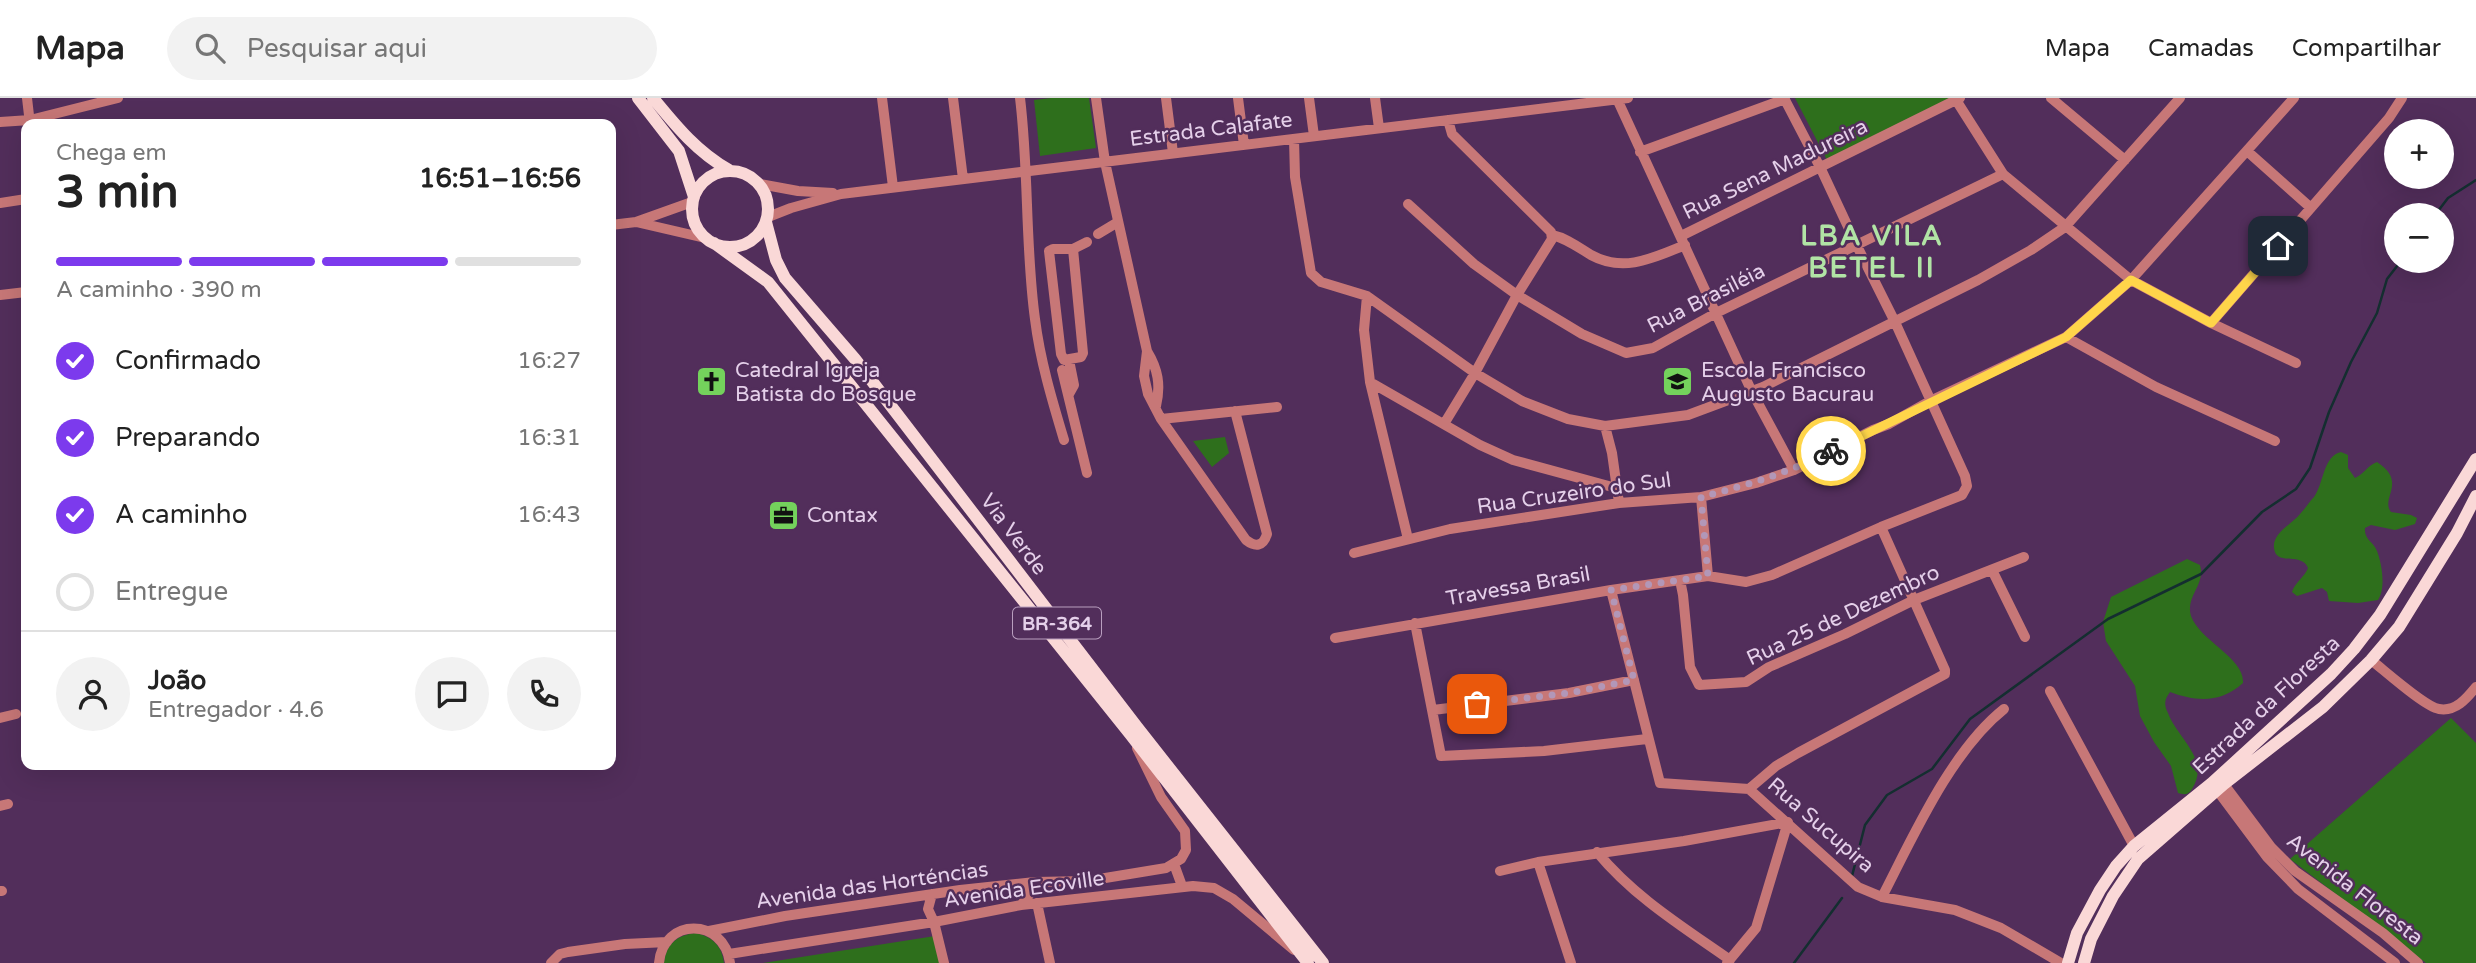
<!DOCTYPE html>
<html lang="pt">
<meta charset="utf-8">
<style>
body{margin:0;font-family:"Varela Round",sans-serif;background:#f2f2f2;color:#222;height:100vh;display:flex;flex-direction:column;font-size:26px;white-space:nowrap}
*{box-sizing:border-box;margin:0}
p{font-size:23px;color:#767676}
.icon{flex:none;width:38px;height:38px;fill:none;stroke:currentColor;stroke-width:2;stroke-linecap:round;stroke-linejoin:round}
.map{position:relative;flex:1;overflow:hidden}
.drawer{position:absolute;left:21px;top:21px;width:595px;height:651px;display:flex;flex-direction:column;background:#fff;border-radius:14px;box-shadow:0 7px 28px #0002}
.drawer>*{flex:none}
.fabs{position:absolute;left:2384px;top:21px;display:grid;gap:14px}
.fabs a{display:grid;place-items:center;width:70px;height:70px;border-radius:50%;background:#fff;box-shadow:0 7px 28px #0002;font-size:35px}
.pin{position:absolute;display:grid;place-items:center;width:60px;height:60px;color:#fff;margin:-30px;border-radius:14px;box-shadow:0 4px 10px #0006}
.courier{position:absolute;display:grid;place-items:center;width:70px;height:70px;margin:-35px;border:5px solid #ffd54a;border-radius:50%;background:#fff;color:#222;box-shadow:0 2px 9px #0007}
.overview em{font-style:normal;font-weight:700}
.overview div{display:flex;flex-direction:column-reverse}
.overview{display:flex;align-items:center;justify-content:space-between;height:119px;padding:0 35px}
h1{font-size:46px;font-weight:700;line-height:52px}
.bar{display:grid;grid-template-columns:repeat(4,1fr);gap:10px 7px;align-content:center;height:84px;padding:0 35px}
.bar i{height:9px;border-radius:5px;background:#e0e0e0}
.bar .current{background:#7c3aed}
.bar p{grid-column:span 4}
.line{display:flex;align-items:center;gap:18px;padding:0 35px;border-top:2px solid #e0e0e0}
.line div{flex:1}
.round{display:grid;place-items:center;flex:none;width:74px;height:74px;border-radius:37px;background:#f2f2f2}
ol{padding:0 35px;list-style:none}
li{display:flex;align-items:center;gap:21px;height:77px}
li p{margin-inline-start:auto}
li .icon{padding:7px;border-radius:50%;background:#7c3aed;color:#fff;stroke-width:4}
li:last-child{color:#767676}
li i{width:38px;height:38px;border:4px solid #e0e0e0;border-radius:50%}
header{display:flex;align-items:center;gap:42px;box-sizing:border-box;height:98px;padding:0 35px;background:#fff;border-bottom:2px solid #e0e0e0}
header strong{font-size:33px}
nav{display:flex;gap:38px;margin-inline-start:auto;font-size:24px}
.search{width:490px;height:63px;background:#f2f2f2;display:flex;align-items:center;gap:18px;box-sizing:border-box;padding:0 24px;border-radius:38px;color:#767676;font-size:26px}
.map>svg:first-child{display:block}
.green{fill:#2e6f1c}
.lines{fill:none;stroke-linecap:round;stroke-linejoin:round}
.stream{stroke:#142e30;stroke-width:2.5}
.minor{stroke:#c77777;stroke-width:10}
.major{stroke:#fad8d7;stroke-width:12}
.done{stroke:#b297b8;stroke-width:7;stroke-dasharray:0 12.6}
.route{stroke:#ffd54a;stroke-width:9}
.labels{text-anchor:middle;stroke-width:5;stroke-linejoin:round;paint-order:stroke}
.shield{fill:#522e5b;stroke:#b99fbf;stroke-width:2}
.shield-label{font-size:19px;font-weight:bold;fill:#e5d0ea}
.street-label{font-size:21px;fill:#e5d0ea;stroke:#522e5b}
.poi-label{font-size:21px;fill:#e5d0ea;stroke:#522e5b;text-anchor:start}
.district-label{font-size:28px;font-weight:bold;letter-spacing:2px;fill:#b1e4a5;stroke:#522e5b}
</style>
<header>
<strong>Mapa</strong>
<div class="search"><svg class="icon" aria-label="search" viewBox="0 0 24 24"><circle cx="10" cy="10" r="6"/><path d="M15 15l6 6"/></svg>Pesquisar aqui</div>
<nav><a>Mapa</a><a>Camadas</a><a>Compartilhar</a></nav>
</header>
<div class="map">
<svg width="2476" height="865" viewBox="0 0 2476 865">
<rect width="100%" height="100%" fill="#522e5b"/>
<path class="green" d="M 1051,0 L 1089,0 L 1096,50 L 1040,58 L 1034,2 Z
M 1795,0 L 1960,0 L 1828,64 Z
M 1225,339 L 1229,355 L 1212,369 L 1193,343 Z
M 2341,354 L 2348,357 L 2348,370 L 2355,380 C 2364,376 2368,367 2377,364 C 2408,384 2380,400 2391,414 L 2411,417 L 2417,420 L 2415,426 L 2395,432 L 2371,427 L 2365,430 C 2364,442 2373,443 2377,453 C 2382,466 2386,490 2378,502 L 2358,505 L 2329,503 L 2327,494 L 2322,490 L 2297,498 L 2292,494 C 2295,484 2304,480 2308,470 C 2301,453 2276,469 2274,450 C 2272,435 2292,426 2300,416 C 2305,411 2309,404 2314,399 C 2324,385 2323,358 2341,354 Z
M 2187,461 L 2200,467 C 2206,487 2185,498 2191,518 C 2200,543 2245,560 2243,585 C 2221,605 2197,604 2170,594 C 2164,602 2164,607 2168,615 C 2177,640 2211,661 2192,691 C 2188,697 2185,697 2178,695 L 2171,668 L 2154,644 L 2140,618 L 2135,588 L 2106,543 L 2103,524 L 2111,499 Z
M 2451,620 L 2476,645 L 2476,865 L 2426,865 L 2290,761 Z
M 696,835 C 713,839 722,848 724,865 L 664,865 C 666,846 677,837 696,835 Z
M 935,838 L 941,865 L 763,865 Z"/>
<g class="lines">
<path class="stream" d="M 2435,117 L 2448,100 L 2476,82
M 1852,778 L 1865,727 L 1887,697 L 1932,671 L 1970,621 L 2108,521 L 2201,476 L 2262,414 L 2296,391 L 2310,370 L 2329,314 L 2351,264 L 2377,215 L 2387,181 L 2401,163
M 1794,865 L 1842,800"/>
<path class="minor" d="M 27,0 L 30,26
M 882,0 L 893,89
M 953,0 L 963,81
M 1020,0 C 1029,73 1025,148 1035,221 C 1040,262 1052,302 1064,342
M 1096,0 L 1105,64 L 1147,253 C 1158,271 1161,287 1156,308
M 1166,0 L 1173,55
M 1238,0 L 1244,47
M 1309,0 L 1314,38
M 1375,0 L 1379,30
M 2051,0 L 2125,62
M 1617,1 L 1752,294 L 1794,372
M 1956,2 L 2003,76 L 2131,182 L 2211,225 L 2296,265
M 0,24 L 30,22 L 118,0
M 1294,41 L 1295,79 L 1311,175 L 1321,184 L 1367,198 L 1475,275 L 1522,303 L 1568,321 L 1605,328 L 1688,317 L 1763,289 L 1978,182 L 2031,152 L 2065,129 L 2180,0
M 2247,53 L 2311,110
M 1640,54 L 1785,1
M 760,86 L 798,93 L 833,95
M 0,105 L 26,101
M 1408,106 L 1474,166 L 1517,197 L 1582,236 L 1626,255 L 1653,250 L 1716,215 L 2003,76
M 768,119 L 791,110 L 841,96 L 1628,0
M 636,124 L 705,140
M 611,127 L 636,124 L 692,104
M 1098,136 L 1118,124
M 1552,137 C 1566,140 1578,149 1591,157 C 1624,175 1653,160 1685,147
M 1681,138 L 1960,0
M 1073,151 L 1083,255 L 1081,259 L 1064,262 L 1061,256 L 1049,153 L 1053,151 L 1073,151 L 1087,144
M 0,197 L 26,194
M 1367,198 L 1364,232 L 1370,284 L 1408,441
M 2211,225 L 2389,20 L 2402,0
M 2066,239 L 2156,289 L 2275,343
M 1147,253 L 1144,278 L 1148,296 L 1161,321 L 1246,442 C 1255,449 1263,449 1267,436 L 1235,313
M 1062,272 L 1087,375
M 1370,284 L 1480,347 L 1513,362 L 1616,390
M 1069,296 L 1074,287 L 1069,262
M 1161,321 L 1277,309
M 1444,326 L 1475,275 L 1517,197 L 1552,141 L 1551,134 L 1452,36 L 1448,22
M 1605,328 L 1612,355 L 1619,405
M 1701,399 L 1708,478
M 1354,455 L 1450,431 L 1619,405 L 1701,399 L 1756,385 L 1794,372 L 1873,332 L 1889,326 L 1930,303 L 2066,239 L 2131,182 L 2294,0
M 1992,472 L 2025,539
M 1680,482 L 1683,497 L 1690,569 L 1699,587 L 1746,584 L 1769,569 L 1845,536 L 1914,502 L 2024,459
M 1611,492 L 1660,685 L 1749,691
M 1415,525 L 1441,658 L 1544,653 L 1647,641
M 1335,540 L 1611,492 L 1708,478 L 1746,484 L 1772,477 L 1881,429 L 1962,397 L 1967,388 L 1965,378 L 1895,224 L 1857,148 L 1821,71 L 1784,0
M 2371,562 C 2384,572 2425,609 2439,611 C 2456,614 2467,600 2476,589
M 2050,593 L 2134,748
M 1433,612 L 1569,595 L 1634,582
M 0,620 L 16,616
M 2220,681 L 2271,749 L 2295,773 L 2383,835 L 2418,865
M 2214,688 L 2267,759 L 2298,791 L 2395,865
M 1749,691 L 1776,668 L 1798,655 L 1945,576 L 1945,572 L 1881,429
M 1749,691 L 1858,789 L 1882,799 L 1955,812 L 2001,830 L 2061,865
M 0,708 L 8,706
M 1597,754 C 1634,799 1683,829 1730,862
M 1538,764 L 1571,865
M 1174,766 L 1182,788
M 1500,773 L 1538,764 L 1684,743 L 1788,724 L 1756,830 L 1727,865
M 0,793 L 2,793
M 932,796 L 928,811 L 934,824 L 944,865
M 1882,799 C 1913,739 1951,653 2004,611
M 1037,805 L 1050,865
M 1021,807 L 1029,797 L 1026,785
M 709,833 L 785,818 L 960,792 L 1035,784 L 1087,783 L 1166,770 L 1181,761 L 1186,752 L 1185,733 L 1161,699 L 1137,650
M 729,856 L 934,824 L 1021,807 L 1193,788 L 1214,790 L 1233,801 L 1294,852
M 551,865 L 560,856 L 568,854 L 625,846 L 667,844
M 659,865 C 663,819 724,819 730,865"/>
<path class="major" d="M 638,0 L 679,53 L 694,99
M 653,0 C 676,28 697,54 729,72
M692 111a38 38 0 1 1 76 0a38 38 0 1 1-76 0Z
M 766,124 L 776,162 L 785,180 L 855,261 L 1137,629 L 1323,865
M 714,145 L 768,184 L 1130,636 L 1308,865
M 2068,865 L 2077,835 L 2100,792 L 2116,768 L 2134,748 L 2212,685 L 2331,576 L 2354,551 L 2380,517 L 2476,361
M 2084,865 L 2091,841 L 2113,798 L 2138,761 L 2224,686 L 2323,609 L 2371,562 L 2399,529 L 2457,435 L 2476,398"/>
</g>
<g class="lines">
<path class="done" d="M 1477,606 L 1569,595 L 1634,582 L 1611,492 L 1708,478 L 1701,399 C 1748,387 1788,375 1831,353"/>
<path class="route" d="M 1831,353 L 2066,239 L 2131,182 L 2211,225 L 2278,148"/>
</g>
<defs>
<symbol id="church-square" viewBox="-11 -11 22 22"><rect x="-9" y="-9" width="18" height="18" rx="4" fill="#74d25c" stroke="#522e5b"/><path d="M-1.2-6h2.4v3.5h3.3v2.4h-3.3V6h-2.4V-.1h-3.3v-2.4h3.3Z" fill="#111"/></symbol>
<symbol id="school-square" viewBox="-11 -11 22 22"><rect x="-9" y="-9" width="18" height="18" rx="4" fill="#74d25c" stroke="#522e5b"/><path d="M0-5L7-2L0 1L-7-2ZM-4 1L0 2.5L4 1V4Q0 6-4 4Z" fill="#111"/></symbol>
<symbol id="office-square" viewBox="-11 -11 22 22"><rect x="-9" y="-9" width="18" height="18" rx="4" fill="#74d25c" stroke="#522e5b"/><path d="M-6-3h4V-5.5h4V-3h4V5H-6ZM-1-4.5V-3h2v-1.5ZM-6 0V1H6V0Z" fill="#111"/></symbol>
</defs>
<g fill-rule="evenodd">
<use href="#church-square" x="694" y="266" width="35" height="35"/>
<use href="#school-square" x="1660" y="266" width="35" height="35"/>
<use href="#office-square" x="766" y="400" width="35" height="35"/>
</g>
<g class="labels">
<rect class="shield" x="1013" y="509.5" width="88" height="31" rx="5"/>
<g class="shield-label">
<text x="1057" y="532">BR-364</text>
</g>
<g class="street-label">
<text transform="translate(1211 31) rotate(-7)" y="7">Estrada Calafate</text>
<text transform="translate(1775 71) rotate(-26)" y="7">Rua Sena Madureira</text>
<text transform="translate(1706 200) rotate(-27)" y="7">Rua Brasiléia</text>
<text transform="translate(1574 395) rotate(-8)" y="7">Rua Cruzeiro do Sul</text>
<text transform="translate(1014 436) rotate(53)" y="7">Via Verde</text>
<text transform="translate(1518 488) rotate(-10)" y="7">Travessa Brasil</text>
<text transform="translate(1843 517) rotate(-25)" y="7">Rua 25 de Dezembro</text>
<text transform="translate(2266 607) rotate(-43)" y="7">Estrada da Floresta</text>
<text transform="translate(1821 727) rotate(41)" y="7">Rua Sucupira</text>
<text transform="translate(872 787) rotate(-8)" y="7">Avenida das Horténcias</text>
<text transform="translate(1024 791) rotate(-8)" y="7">Avenida Ecoville</text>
<text transform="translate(2355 791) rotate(38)" y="7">Avenida Floresta</text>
</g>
<g class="poi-label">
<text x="735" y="279">Catedral Igreja<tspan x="735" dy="24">Batista do Bosque</tspan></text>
<text x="1701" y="279">Escola Francisco<tspan x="1701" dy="24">Augusto Bacurau</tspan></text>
<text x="807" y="424">Contax</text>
</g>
<g class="district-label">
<text x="1872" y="147">LBA VILA<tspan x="1872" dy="32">BETEL II</tspan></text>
</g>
</g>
</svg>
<div class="fabs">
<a>+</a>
<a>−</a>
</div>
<div class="pin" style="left:1477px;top:606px;background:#ea580c"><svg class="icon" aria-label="bag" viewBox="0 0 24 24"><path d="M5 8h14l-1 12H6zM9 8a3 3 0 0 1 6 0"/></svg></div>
<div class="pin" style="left:2278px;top:148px;background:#1f2937"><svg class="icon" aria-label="home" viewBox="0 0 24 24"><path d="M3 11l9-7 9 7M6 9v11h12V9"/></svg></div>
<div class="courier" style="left:1831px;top:353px"><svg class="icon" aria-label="bike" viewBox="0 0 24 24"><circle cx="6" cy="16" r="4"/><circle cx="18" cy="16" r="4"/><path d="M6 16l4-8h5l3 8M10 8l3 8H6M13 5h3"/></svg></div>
<section class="drawer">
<div class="overview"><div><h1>3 min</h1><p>Chega em</p></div><em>16:51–16:56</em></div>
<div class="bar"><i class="current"></i><i class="current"></i><i class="current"></i><i></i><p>A caminho · 390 m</p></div>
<ol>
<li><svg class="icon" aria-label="check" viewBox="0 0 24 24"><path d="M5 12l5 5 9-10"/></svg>Confirmado<p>16:27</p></li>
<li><svg class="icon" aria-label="check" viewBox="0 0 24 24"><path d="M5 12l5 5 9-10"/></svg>Preparando<p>16:31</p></li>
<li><svg class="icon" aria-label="check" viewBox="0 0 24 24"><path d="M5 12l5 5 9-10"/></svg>A caminho<p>16:43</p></li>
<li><i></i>Entregue</li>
</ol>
<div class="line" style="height:126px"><a class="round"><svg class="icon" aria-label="person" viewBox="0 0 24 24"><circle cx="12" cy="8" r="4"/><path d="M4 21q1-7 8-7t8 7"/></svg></a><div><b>João</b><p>Entregador · 4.6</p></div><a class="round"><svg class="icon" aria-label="chat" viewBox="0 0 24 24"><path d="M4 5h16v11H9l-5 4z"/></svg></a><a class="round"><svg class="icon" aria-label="phone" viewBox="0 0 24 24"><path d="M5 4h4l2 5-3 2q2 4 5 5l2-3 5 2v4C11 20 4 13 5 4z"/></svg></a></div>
</section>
</div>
